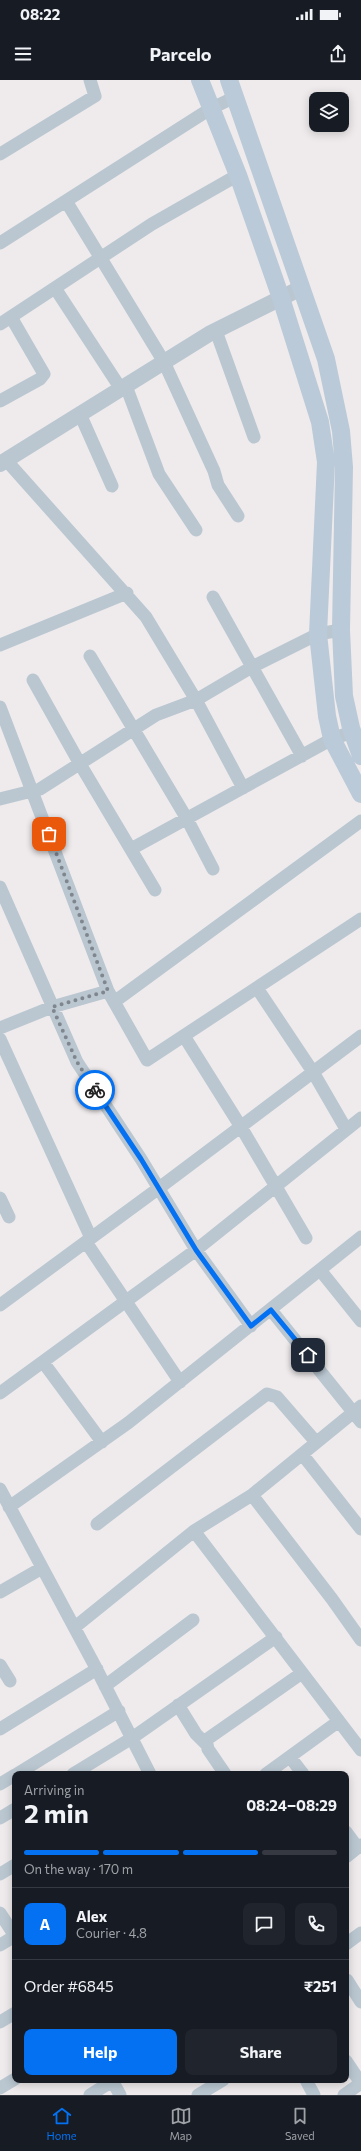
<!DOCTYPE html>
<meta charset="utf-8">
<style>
body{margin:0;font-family:Commissioner,sans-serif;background:#20242c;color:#f1f3f6;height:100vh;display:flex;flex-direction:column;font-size:15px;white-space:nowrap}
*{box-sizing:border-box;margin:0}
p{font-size:13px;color:#9ea1a6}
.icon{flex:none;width:22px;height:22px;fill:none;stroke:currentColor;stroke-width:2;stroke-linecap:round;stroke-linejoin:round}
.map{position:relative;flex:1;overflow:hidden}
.details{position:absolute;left:12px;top:1691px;width:337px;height:312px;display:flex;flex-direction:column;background:#171b24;border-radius:8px;box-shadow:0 2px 10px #0003}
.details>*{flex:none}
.tools{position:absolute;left:309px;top:12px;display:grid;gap:8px}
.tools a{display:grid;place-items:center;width:40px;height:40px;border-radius:8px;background:#171b24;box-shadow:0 2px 10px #0003;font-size:20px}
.pin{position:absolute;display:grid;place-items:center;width:34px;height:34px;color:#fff;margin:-17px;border-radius:8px;box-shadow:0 2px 6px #0006}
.courier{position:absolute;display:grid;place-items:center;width:40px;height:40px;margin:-20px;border:3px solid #0371f2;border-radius:50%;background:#fff;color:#222;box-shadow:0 1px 5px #0007}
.summary em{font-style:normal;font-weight:700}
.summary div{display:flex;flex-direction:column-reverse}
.summary{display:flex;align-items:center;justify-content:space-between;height:68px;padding:0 12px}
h1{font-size:26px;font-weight:700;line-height:30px}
.bar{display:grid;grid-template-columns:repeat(4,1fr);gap:6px 4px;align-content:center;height:48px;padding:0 12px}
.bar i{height:5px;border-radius:3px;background:#363941}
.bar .active{background:#0371f2}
.bar p{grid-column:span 4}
.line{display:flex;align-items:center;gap:10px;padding:0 12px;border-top:1px solid #363941}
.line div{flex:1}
.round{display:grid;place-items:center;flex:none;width:42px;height:42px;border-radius:8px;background:#20242c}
.action{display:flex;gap:8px;margin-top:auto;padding:8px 12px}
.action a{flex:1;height:46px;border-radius:8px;background:#0371f2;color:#fff;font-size:16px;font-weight:700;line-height:46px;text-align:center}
.action a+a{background:#20242c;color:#f1f3f6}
.status{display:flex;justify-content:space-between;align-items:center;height:28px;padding:0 20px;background:#171b24;direction:ltr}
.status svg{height:11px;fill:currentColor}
header{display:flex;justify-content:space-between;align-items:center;height:52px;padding:0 12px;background:#171b24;font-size:18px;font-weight:700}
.dock{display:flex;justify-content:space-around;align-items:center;height:56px;border-top:1px solid #363941;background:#171b24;font-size:11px;color:#9ea1a6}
.dock a{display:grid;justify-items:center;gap:2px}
.dock .active{color:#0371f2}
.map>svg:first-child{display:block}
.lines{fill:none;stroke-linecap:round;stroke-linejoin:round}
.minor{stroke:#bac7d1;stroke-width:13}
.tertiary{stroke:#bac7d1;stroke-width:16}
.secondary{stroke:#bbcad8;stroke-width:18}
.done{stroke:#7f868e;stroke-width:4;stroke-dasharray:0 7.2}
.route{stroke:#0371f2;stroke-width:5}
</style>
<div class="status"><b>08:22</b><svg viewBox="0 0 49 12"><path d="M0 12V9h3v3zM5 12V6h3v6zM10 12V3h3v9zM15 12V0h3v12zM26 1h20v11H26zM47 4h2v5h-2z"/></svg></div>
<header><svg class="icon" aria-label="menu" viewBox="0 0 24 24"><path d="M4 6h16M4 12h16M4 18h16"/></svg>Parcelo<svg class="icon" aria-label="share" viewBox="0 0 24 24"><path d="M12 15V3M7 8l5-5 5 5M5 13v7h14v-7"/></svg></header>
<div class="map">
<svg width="361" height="2015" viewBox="0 0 361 2015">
<rect width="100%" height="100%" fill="#efebec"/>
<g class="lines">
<path class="minor" d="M 0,74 L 95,16 L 90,0
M 66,121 L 164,282 L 214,391 L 218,405 L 238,436
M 0,163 L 210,29 L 235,17
M 55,208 L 121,309
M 0,244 L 152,144 L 238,95
M 216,251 L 254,357
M 126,306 L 159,394 L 196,450
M 0,321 L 40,299 L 44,294 L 11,237
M 80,334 L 112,406
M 6,380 L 146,537 L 196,620 L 243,708
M 213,517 L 302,676
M 0,565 L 127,513
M 90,576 L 187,739 L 213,789
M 33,600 L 80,684 L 155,810
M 0,627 L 108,911
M 0,719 L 40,709 L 156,635 L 196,620 L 252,587 L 318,554 L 341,550
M 131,769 L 332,659 L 352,652
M 0,807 L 77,982 L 141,1079 L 196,1170 L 251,1246
M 257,908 L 313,992 L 346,1049
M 114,922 L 361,741
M 0,948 L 52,927 L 108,911 L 147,980 L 361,839
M 184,956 L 241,1047 L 306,1158
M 0,959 L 91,1158
M 0,1118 L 9,1137
M 86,1162 L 180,1302
M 320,1190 L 361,1241
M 0,1225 L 159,1108 L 361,956
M 271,1230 L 361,1342
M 43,1282 L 102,1362
M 0,1313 L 196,1170 L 361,1038
M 361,1326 L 252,1415 L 332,1519 L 361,1560
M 302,1374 L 361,1449
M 0,1409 L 95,1586 L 150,1694
M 252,1415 L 194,1451 L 361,1670
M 9,1427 L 128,1343 L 361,1157
M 97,1444 L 267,1314 L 277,1317 L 316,1362
M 0,1512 L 42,1488
M 75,1547 L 194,1451
M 0,1585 L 10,1601
M 105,1606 L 193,1540
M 178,1625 L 196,1654 L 207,1665
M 0,1649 L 97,1589
M 290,1677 L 303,1694
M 17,1694 L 119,1631
M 73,1694 L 132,1658 L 276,1557
M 225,1694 L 208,1669 L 206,1660 L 302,1593
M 266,1694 L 339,1641
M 0,1704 L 15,1695
M 0,1738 L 15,1729
M 346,1752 L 358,1768
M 346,1777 L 361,1765
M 0,1794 L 15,1785
M 0,1833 L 15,1856
M 346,1864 L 361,1853
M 0,1865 L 15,1856
M 347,1900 L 361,1922
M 0,1942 L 15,1933
M 346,1981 L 361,2003
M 112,2000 L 120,2015
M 306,2000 L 314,2015
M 0,2008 L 15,1999
M 90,2015 L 114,2000
M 198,2015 L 223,2000
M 344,2015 L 361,2003"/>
<path class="tertiary" d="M 0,384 L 209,254 L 301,208"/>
<path class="secondary" d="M 200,0 L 238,95 L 281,218 L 320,342 L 326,382 L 318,554 L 327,636 L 332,659 L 361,714
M 229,0 L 326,279 L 341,351 L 344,387 L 341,550 L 344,616 L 351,648 L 361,676"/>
</g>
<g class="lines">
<path class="done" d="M 49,754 L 108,911 L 52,927 L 77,982 L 95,1010"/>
<path class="route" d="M 95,1010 L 141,1079 L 196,1170 L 251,1246 L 271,1230 L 308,1275"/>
</g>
</svg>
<div class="tools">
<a><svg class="icon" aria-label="layers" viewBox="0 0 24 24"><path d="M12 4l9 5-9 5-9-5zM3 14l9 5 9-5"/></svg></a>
</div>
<div class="pin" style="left:49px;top:754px;background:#ea580c"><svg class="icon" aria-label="bag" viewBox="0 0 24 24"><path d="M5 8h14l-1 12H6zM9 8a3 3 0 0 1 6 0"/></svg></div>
<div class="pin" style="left:308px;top:1275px;background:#1f2937"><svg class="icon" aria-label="home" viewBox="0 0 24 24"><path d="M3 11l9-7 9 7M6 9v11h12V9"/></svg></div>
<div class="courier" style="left:95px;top:1010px"><svg class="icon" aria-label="bike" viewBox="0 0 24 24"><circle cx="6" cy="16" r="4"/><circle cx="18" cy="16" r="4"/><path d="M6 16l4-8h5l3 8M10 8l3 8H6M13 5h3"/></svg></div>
<section class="details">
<div class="summary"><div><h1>2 min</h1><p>Arriving in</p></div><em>08:24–08:29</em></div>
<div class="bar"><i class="active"></i><i class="active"></i><i class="active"></i><i></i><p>On the way · 170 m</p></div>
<div class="line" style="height:72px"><b class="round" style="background:#0371f2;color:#fff">A</b><div><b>Alex</b><p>Courier · 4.8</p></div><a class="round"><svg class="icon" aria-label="chat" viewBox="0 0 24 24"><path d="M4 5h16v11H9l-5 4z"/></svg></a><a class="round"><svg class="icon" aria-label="phone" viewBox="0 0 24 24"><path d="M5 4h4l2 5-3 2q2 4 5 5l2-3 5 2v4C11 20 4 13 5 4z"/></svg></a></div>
<div class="line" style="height:52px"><div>Order #6845</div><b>₹251</b></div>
<div class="action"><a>Help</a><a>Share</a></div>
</section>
</div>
<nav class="dock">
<a class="active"><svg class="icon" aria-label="home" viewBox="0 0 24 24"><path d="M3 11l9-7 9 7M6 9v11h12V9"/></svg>Home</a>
<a><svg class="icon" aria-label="map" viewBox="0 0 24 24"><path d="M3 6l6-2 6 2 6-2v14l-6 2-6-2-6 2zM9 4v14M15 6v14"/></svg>Map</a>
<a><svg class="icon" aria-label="saved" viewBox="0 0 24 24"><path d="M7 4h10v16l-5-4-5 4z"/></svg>Saved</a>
</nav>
